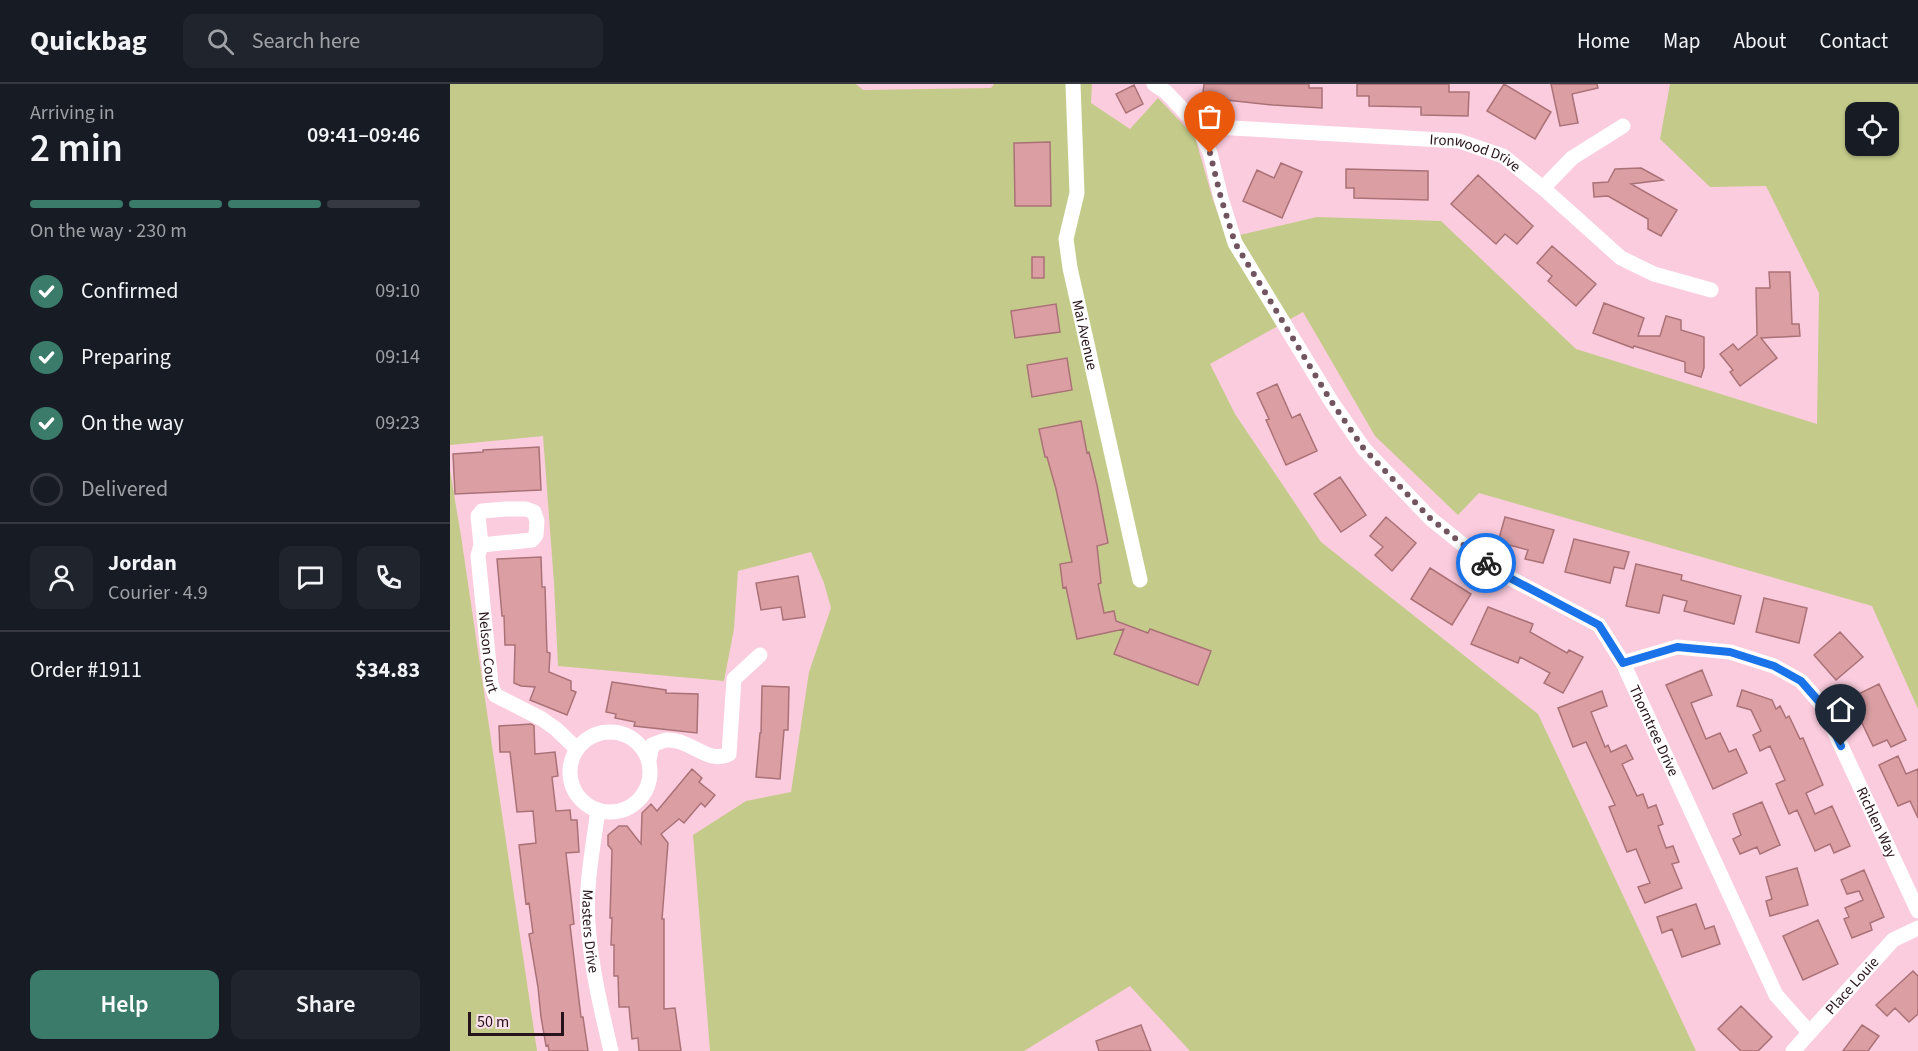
<!DOCTYPE html>
<meta charset="utf-8">
<style>
body{margin:0;font-family:"Source Sans 3",sans-serif;background:#20242c;color:#f1f3f6;height:100vh;display:flex;flex-direction:column;font-size:22px;white-space:nowrap}
*{box-sizing:border-box;margin:0}
p{font-size:20px;color:#9ea1a6}
.icon{flex:none;width:33px;height:33px;fill:none;stroke:currentColor;stroke-width:2;stroke-linecap:round;stroke-linejoin:round}
.map{position:relative;flex:1;overflow:hidden}
.panel{display:flex;flex-direction:column;background:#171b24;width:450px}
.panel>*{flex:none}
.fabs{position:absolute;left:1395px;top:18px;display:grid;gap:12px}
.fabs a{display:grid;place-items:center;width:54px;height:54px;border-radius:12px;background:#171b24;box-shadow:0 2px 4px #0004;font-size:30px}
.scale{position:absolute;left:18px;bottom:15px;width:96px;box-sizing:border-box;padding-left:6px;border:3px solid #27131b;border-top:0;font-size:16px;line-height:21px;white-space:nowrap;color:#27131b;-webkit-text-stroke:4px #f9e1ea;paint-order:stroke}
.pin{position:absolute;display:grid;place-items:center;width:51px;height:51px;color:#fff;margin:-62px -26px;border-radius:50% 50% 50% 0;rotate:-45deg;box-shadow:0 0 6px #0007}
.pin .icon{rotate:45deg}
.courier{position:absolute;display:grid;place-items:center;width:60px;height:60px;margin:-30px;border:4px solid #1a73e8;border-radius:50%;background:#fff;color:#222;box-shadow:0 2px 8px #0007}
.summary em{font-style:normal;font-weight:600}
.summary div{display:flex;flex-direction:column-reverse}
.summary{display:flex;align-items:center;justify-content:space-between;height:102px;padding:0 30px}
h1{font-size:39px;font-weight:600;line-height:45px}
.bar{display:grid;grid-template-columns:repeat(4,1fr);gap:9px 6px;align-content:center;height:72px;padding:0 30px}
.bar i{height:8px;border-radius:4px;background:#363941}
.bar .selected{background:#3b7b6a}
.bar p{grid-column:span 4}
.line{display:flex;align-items:center;gap:15px;padding:0 30px;border-top:2px solid #363941}
.line div{flex:1}
.round{display:grid;place-items:center;flex:none;width:63px;height:63px;border-radius:12px;background:#20242c}
ol{padding:0 30px;list-style:none}
li{display:flex;align-items:center;gap:18px;height:66px}
li p{margin-inline-start:auto}
li .icon{padding:6px;border-radius:50%;background:#3b7b6a;color:#fff;stroke-width:4}
li:last-child{color:#9ea1a6}
li i{width:33px;height:33px;border:3px solid #363941;border-radius:50%}
.button{display:flex;gap:12px;margin-top:auto;padding:12px 30px}
.button a{flex:1;height:69px;border-radius:12px;background:#3b7b6a;color:#fff;font-size:24px;font-weight:600;line-height:69px;text-align:center}
.button a+a{background:#20242c;color:#f1f3f6}
header{display:flex;align-items:center;gap:36px;box-sizing:border-box;height:84px;padding:0 30px;background:#171b24;border-bottom:2px solid #363941}
header strong{font-size:28px}
nav{display:flex;gap:33px;margin-inline-start:auto;font-size:21px}
.search{width:420px;height:54px;background:#20242c;display:flex;align-items:center;gap:15px;box-sizing:border-box;padding:0 21px;border-radius:12px;color:#9ea1a6;font-size:22px}
main{display:flex;flex:1;min-height:0}
.map>svg:first-child{display:block}
.green{fill:#c4cb8a;fill-rule:evenodd}
.building{fill:#da9ea3;stroke:#aa7277;stroke-width:1.5}
.lines{fill:none;stroke-linecap:round;stroke-linejoin:round}
.minor{stroke:#fff;stroke-width:15}
.done{stroke:#71545f;stroke-width:6;stroke-dasharray:0 10.8}
.route{stroke:#1a73e8;stroke-width:8}
.labels{text-anchor:middle;stroke-width:5;stroke-linejoin:round;paint-order:stroke}
.street-label{font-size:15px;fill:#27131b;stroke:#f9e1ea}
</style>
<header>
<strong>Quickbag</strong>
<div class="search"><svg class="icon" aria-label="search" viewBox="0 0 24 24"><circle cx="10" cy="10" r="6"/><path d="M15 15l6 6"/></svg>Search here</div>
<nav><a>Home</a><a>Map</a><a>About</a><a>Contact</a></nav>
</header>
<main>
<section class="panel">
<div class="summary"><div><h1>2 min</h1><p>Arriving in</p></div><em>09:41–09:46</em></div>
<div class="bar"><i class="selected"></i><i class="selected"></i><i class="selected"></i><i></i><p>On the way · 230 m</p></div>
<ol>
<li><svg class="icon" aria-label="check" viewBox="0 0 24 24"><path d="M5 12l5 5 9-10"/></svg>Confirmed<p>09:10</p></li>
<li><svg class="icon" aria-label="check" viewBox="0 0 24 24"><path d="M5 12l5 5 9-10"/></svg>Preparing<p>09:14</p></li>
<li><svg class="icon" aria-label="check" viewBox="0 0 24 24"><path d="M5 12l5 5 9-10"/></svg>On the way<p>09:23</p></li>
<li><i></i>Delivered</li>
</ol>
<div class="line" style="height:108px"><a class="round"><svg class="icon" aria-label="person" viewBox="0 0 24 24"><circle cx="12" cy="8" r="4"/><path d="M4 21q1-7 8-7t8 7"/></svg></a><div><b>Jordan</b><p>Courier · 4.9</p></div><a class="round"><svg class="icon" aria-label="chat" viewBox="0 0 24 24"><path d="M4 5h16v11H9l-5 4z"/></svg></a><a class="round"><svg class="icon" aria-label="phone" viewBox="0 0 24 24"><path d="M5 4h4l2 5-3 2q2 4 5 5l2-3 5 2v4C11 20 4 13 5 4z"/></svg></a></div>
<div class="line" style="height:78px"><div>Order #1911</div><b>$34.83</b></div>
<div class="button"><a>Help</a><a>Share</a></div>
</section>
<div class="map">
<svg width="1468" height="967" viewBox="0 0 1468 967">
<rect width="100%" height="100%" fill="#fbccde"/>
<path class="green" d="M 0,0 L 406,0 L 413,6 L 541,4 L 544,0 L 642,0 L 641,19 L 680,45 L 708,14 L 745,53 L 763,116 L 777,154 L 867,133 L 991,137 L 1126,265 L 1367,340 L 1369,209 L 1316,102 L 1260,103 L 1210,55 L 1220,0 L 1468,0 L 1468,625 L 1422,522 L 1029,409 L 1008,431 L 925,352 L 853,228 L 760,280 L 785,330 L 871,458 L 1088,630 L 1246,967 L 740,967 L 680,902 L 574,967 L 260,967 L 243,751 L 296,717 L 341,708 L 359,588 L 381,524 L 374,499 L 361,468 L 288,487 L 284,545 L 274,597 L 108,582 L 104,499 L 93,352 L 0,361 ZM 1406,28 L 1438,28 L 1438,62 L 1406,62 Z
M 0,386 L 11,452 L 87,967 L 0,967 Z"/>
<path class="building" d="M 754,0 L 859,0 L 859,4 L 872,4 L 872,24 L 823,21 L 767,15 L 768,11 L 753,9 Z
M 907,0 L 999,0 L 999,8 L 1019,8 L 1018,32 L 971,31 L 971,23 L 919,22 L 919,12 L 907,12 Z
M 1054,0 L 1101,28 L 1085,55 L 1037,27 Z
M 1101,0 L 1147,0 L 1148,4 L 1122,10 L 1128,39 L 1110,42 Z
M 684,1 L 693,20 L 676,29 L 666,10 Z
M 600,58 L 601,122 L 565,122 L 564,59 Z
M 831,79 L 852,88 L 832,134 L 793,117 L 807,86 L 824,94 Z
M 1191,84 L 1213,96 L 1181,100 L 1227,126 L 1211,152 L 1198,145 L 1198,135 L 1158,112 L 1144,113 L 1143,99 L 1158,98 L 1165,85 Z
M 896,85 L 978,87 L 978,116 L 904,114 L 904,104 L 896,104 Z
M 1028,91 L 1083,142 L 1067,160 L 1055,150 L 1046,160 L 1001,120 Z
M 1102,162 L 1146,200 L 1126,222 L 1098,197 L 1102,192 L 1087,179 Z
M 582,173 L 594,173 L 594,194 L 582,194 Z
M 1319,188 L 1340,188 L 1342,240 L 1349,240 L 1350,252 L 1311,254 L 1327,274 L 1290,302 L 1280,288 L 1283,286 L 1270,270 L 1283,260 L 1288,266 L 1307,251 L 1306,204 L 1320,204 Z
M 1154,219 L 1194,234 L 1188,252 L 1210,252 L 1216,232 L 1231,236 L 1231,246 L 1254,253 L 1254,284 L 1251,293 L 1235,288 L 1235,278 L 1184,262 L 1183,264 L 1143,249 Z
M 606,220 L 610,248 L 565,254 L 561,227 Z
M 617,274 L 622,306 L 582,313 L 577,281 Z
M 827,300 L 842,334 L 850,330 L 867,367 L 836,381 L 816,336 L 819,335 L 807,309 Z
M 631,337 L 637,369 L 639,368 L 647,401 L 658,459 L 647,462 L 651,499 L 648,500 L 654,529 L 664,527 L 666,537 L 698,549 L 700,545 L 761,567 L 748,601 L 664,570 L 674,545 L 627,555 L 616,503 L 613,504 L 610,480 L 622,478 L 606,405 L 597,373 L 595,373 L 589,345 Z
M 89,363 L 91,406 L 5,410 L 3,370 L 33,368 L 33,366 Z
M 890,393 L 916,431 L 891,448 L 864,410 Z
M 936,433 L 966,459 L 942,487 L 925,471 L 933,463 L 920,452 Z
M 1055,433 L 1104,446 L 1093,479 L 1075,475 L 1078,466 L 1048,458 Z
M 1124,455 L 1179,468 L 1174,485 L 1164,483 L 1160,499 L 1115,488 Z
M 91,473 L 92,503 L 95,503 L 97,568 L 100,569 L 99,588 L 121,597 L 121,606 L 126,608 L 117,631 L 80,616 L 85,603 L 71,602 L 64,599 L 65,561 L 55,561 L 54,532 L 52,532 L 47,475 Z
M 1186,480 L 1232,491 L 1231,496 L 1291,512 L 1284,540 L 1234,527 L 1237,517 L 1213,511 L 1209,529 L 1176,522 Z
M 980,484 L 1021,510 L 1002,541 L 961,515 Z
M 348,492 L 355,533 L 333,536 L 331,523 L 311,526 L 306,499 Z
M 1314,514 L 1357,524 L 1349,559 L 1306,548 Z
M 1038,523 L 1083,540 L 1080,548 L 1117,569 L 1119,566 L 1133,573 L 1113,609 L 1094,599 L 1100,589 L 1070,573 L 1068,579 L 1021,560 Z
M 1390,548 L 1413,573 L 1386,596 L 1364,571 Z
M 1252,586 L 1262,611 L 1241,619 L 1256,655 L 1270,649 L 1279,668 L 1286,665 L 1297,689 L 1263,705 L 1216,601 Z
M 162,598 L 216,606 L 216,609 L 248,610 L 247,649 L 184,642 L 185,638 L 165,634 L 166,630 L 156,628 Z
M 1429,600 L 1456,656 L 1441,663 L 1437,656 L 1423,662 L 1400,614 Z
M 312,602 L 339,603 L 338,646 L 334,646 L 330,695 L 306,693 L 310,649 L 311,649 Z
M 1292,606 L 1322,616 L 1326,625 L 1330,622 L 1336,634 L 1339,632 L 1350,655 L 1353,654 L 1373,701 L 1356,709 L 1365,730 L 1382,722 L 1400,762 L 1384,769 L 1380,760 L 1365,767 L 1347,726 L 1339,730 L 1326,700 L 1335,696 L 1320,662 L 1310,667 L 1303,651 L 1311,647 L 1301,626 L 1287,622 Z
M 1152,607 L 1157,622 L 1141,628 L 1155,663 L 1158,661 L 1161,668 L 1176,661 L 1183,675 L 1172,680 L 1187,712 L 1193,710 L 1198,724 L 1206,721 L 1213,740 L 1208,742 L 1216,764 L 1223,762 L 1229,778 L 1222,780 L 1232,804 L 1195,819 L 1188,803 L 1200,799 L 1186,765 L 1177,768 L 1159,723 L 1165,721 L 1136,658 L 1123,663 L 1108,624 Z
M 81,640 L 84,642 L 85,670 L 105,668 L 108,692 L 102,693 L 106,727 L 120,726 L 121,736 L 127,736 L 129,768 L 116,769 L 124,840 L 120,841 L 131,933 L 133,933 L 138,967 L 99,967 L 98,961 L 96,962 L 91,933 L 88,903 L 79,850 L 83,849 L 79,819 L 76,820 L 69,761 L 86,759 L 83,727 L 67,728 L 60,668 L 50,668 L 49,642 Z
M 1448,672 L 1456,690 L 1468,685 L 1468,734 L 1460,717 L 1448,722 L 1429,681 Z
M 242,685 L 252,694 L 249,698 L 265,711 L 255,723 L 251,719 L 234,739 L 229,735 L 211,750 L 218,759 L 212,835 L 214,835 L 214,925 L 225,924 L 231,967 L 189,967 L 188,954 L 182,955 L 179,923 L 169,923 L 168,892 L 164,892 L 164,861 L 161,861 L 162,834 L 160,834 L 162,766 L 158,761 L 158,751 L 169,742 L 177,742 L 191,760 L 192,729 L 201,720 L 207,727 Z
M 1312,718 L 1330,761 L 1310,770 L 1307,763 L 1290,770 L 1283,755 L 1291,751 L 1283,730 Z
M 1347,784 L 1358,821 L 1320,832 L 1316,817 L 1322,815 L 1316,793 Z
M 1414,786 L 1434,833 L 1420,839 L 1422,846 L 1402,854 L 1394,835 L 1399,833 L 1395,824 L 1413,816 L 1409,807 L 1397,810 L 1391,796 Z
M 1246,820 L 1255,845 L 1264,842 L 1270,860 L 1232,873 L 1222,845 L 1212,849 L 1207,833 Z
M 1368,836 L 1388,880 L 1353,896 L 1333,852 Z
M 1463,887 L 1468,892 L 1468,930 L 1459,938 L 1445,924 L 1437,932 L 1426,921 Z
M 1291,922 L 1322,953 L 1308,967 L 1291,967 L 1268,945 Z
M 691,941 L 701,967 L 649,967 L 646,957 Z
M 1412,941 L 1429,952 L 1418,967 L 1393,967 Z"/>
<g class="lines">
<g class="minor">
<path id="s1" d="M 623,0 L 627,109 L 616,155 L 620,184 L 690,496"/>
<path id="s2" d="M 704,0 L 716,8 L 748,42 L 760,69 L 771,114 L 785,159 L 881,317 L 914,365 L 981,435 L 1043,485 L 1149,541 L 1173,579 L 1326,911 L 1359,948"/>
<path id="s3" d="M 748,42 L 1009,57 L 1053,72 L 1093,104 L 1171,174 L 1204,190 L 1261,206"/>
<path d="M 1093,104 L 1122,74 L 1173,42"/>
<path d="M 56,425 L 76,425 L 84,428 L 87,437 L 86,451 L 82,456 L 31,461 L 28,432 L 32,427 Z"/>
<path id="s4" d="M 31,461 L 28,472 L 41,600 L 45,611 L 92,635 L 106,645 L 127,665"/>
<path id="s5" d="M 1173,579 L 1227,563 L 1280,568 L 1324,582 L 1351,597 L 1372,621 L 1468,827"/>
<circle cx="160" cy="688" r="40"/>
<path d="M 199,676 L 202,661 C 207,659 212,657 216,656 C 240,654 257,681 279,670 L 284,595 L 310,571"/>
<path id="s6" d="M 148,726 C 143,764 135,802 138,840 C 141,883 151,925 161,967"/>
<path id="s7" d="M 1343,967 L 1443,856 L 1468,844"/>
</g>
</g>
<g class="lines">
<path class="done" d="M 760,69 L 771,114 L 785,159 L 881,317 L 914,365 L 981,435 L 1036,479"/>
<path class="route" d="M 1036,479 L 1043,485 L 1149,541 L 1173,579 L 1227,563 L 1280,568 L 1324,582 L 1351,597 L 1372,621 L 1391,662"/>
</g>
<g class="labels">
<g class="street-label">
<text dy="5" stroke="none"><textPath href="#s3" startOffset="280">Ironwood Drive</textPath></text>
<text dy="5" stroke="none"><textPath href="#s1" startOffset="254">Mai Avenue</textPath></text>
<text dy="5" stroke="none"><textPath href="#s4" startOffset="108">Nelson Court</textPath></text>
<text dy="5" stroke="none"><textPath href="#s2" startOffset="843">Thorntree Drive</textPath></text>
<text dy="5" stroke="none"><textPath href="#s5" startOffset="348">Richlen Way</textPath></text>
<text dy="5" stroke="none"><textPath href="#s6" startOffset="122">Masters Drive</textPath></text>
<text dy="5" stroke="none"><textPath href="#s7" startOffset="88">Place Louie</textPath></text>
</g>
</g>
</svg>
<div class="fabs">
<a><svg class="icon" aria-label="locate" viewBox="0 0 24 24"><circle cx="12" cy="12" r="6"/><path d="M12 2v4M12 18v4M2 12h4M18 12h4"/></svg></a>
</div>
<div class="scale">50 m</div>
<div class="pin" style="left:760px;top:69px;background:#ea580c"><svg class="icon" aria-label="bag" viewBox="0 0 24 24"><path d="M5 8h14l-1 12H6zM9 8a3 3 0 0 1 6 0"/></svg></div>
<div class="pin" style="left:1391px;top:662px;background:#1f2937"><svg class="icon" aria-label="home" viewBox="0 0 24 24"><path d="M3 11l9-7 9 7M6 9v11h12V9"/></svg></div>
<div class="courier" style="left:1036px;top:479px"><svg class="icon" aria-label="bike" viewBox="0 0 24 24"><circle cx="6" cy="16" r="4"/><circle cx="18" cy="16" r="4"/><path d="M6 16l4-8h5l3 8M10 8l3 8H6M13 5h3"/></svg></div>
</div>
</main>
